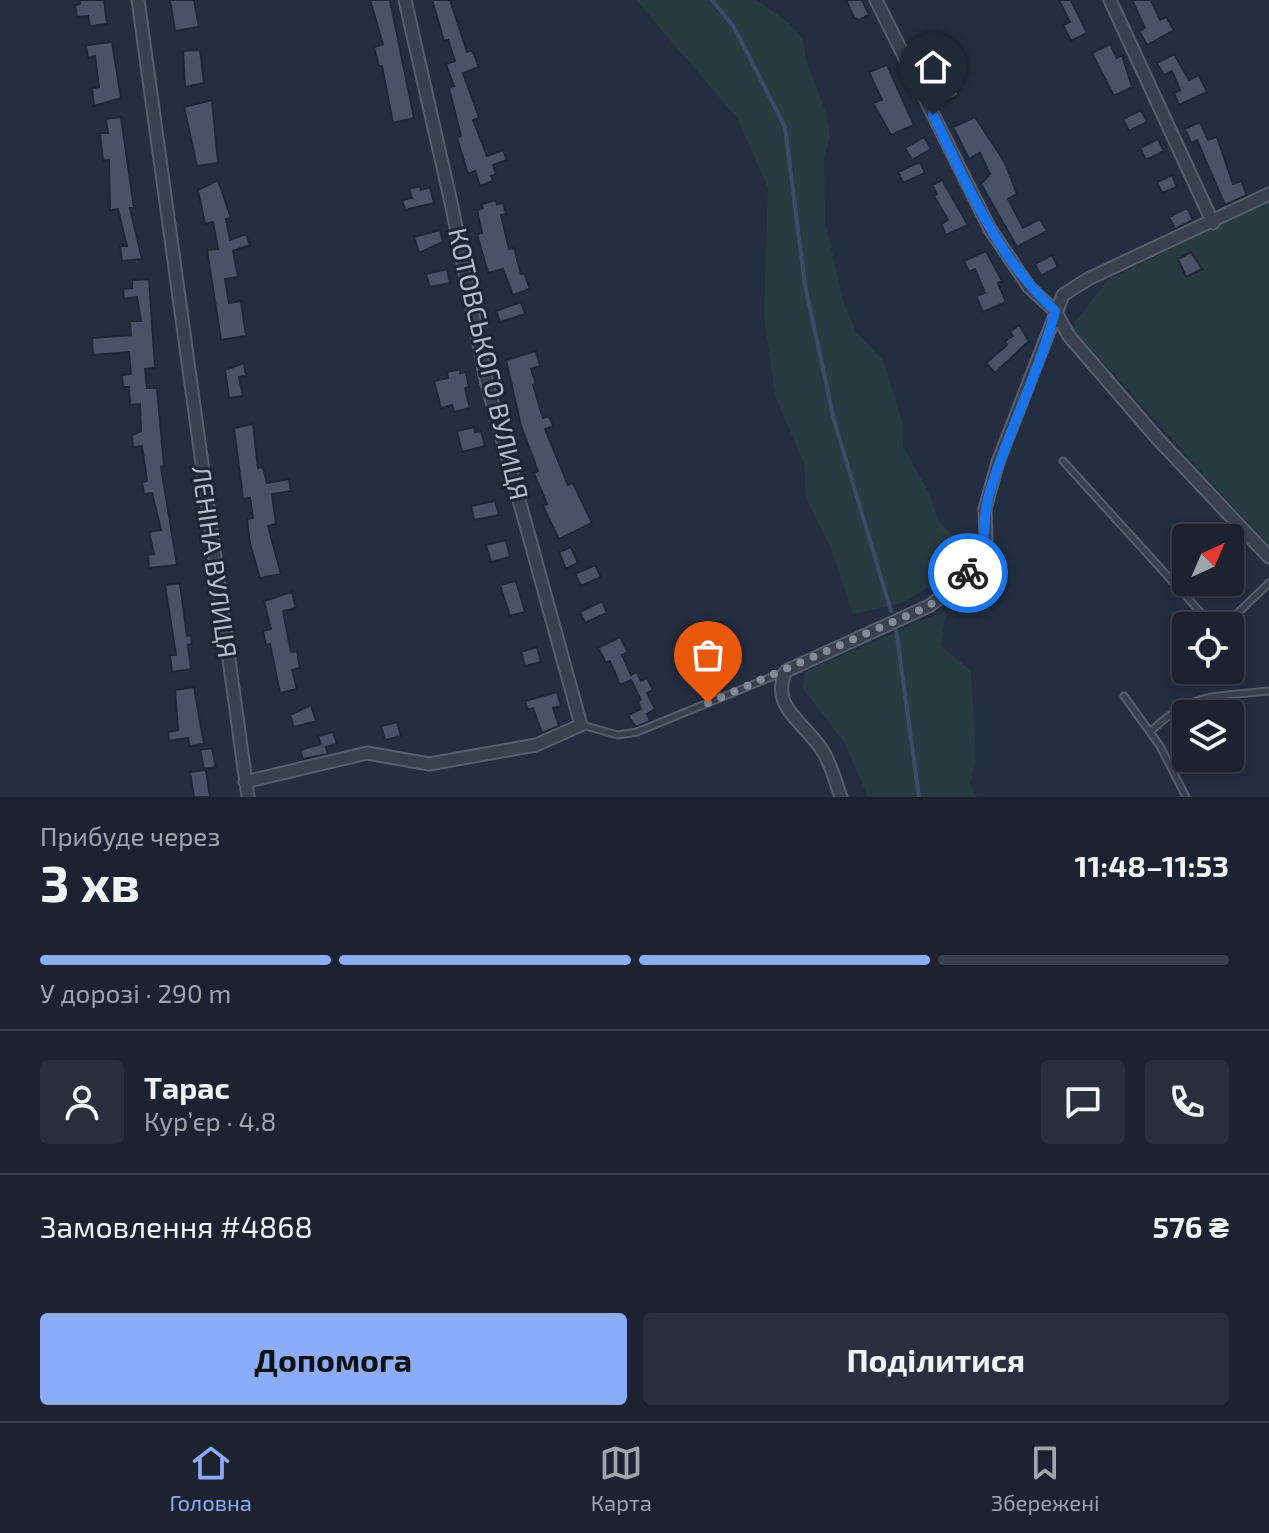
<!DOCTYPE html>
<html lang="uk">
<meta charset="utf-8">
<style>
body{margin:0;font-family:"Exo 2",sans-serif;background:#292f3c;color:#f1f3f6;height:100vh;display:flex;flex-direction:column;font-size:30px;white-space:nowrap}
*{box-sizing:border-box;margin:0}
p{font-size:26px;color:#a0a4ab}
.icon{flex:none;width:44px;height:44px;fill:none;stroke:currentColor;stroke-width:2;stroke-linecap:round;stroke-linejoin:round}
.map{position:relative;height:797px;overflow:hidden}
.panel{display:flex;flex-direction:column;background:#1c2230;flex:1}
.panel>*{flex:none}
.needle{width:52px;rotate:44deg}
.controls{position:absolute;left:1172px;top:524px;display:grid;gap:16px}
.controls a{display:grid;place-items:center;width:72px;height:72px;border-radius:8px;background:#1c2230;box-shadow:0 4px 12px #0003,0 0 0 2px #3a3f4c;font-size:40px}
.pin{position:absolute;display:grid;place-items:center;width:68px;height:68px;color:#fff;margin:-82px -34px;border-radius:50% 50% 50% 0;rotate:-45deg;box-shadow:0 0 8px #0007}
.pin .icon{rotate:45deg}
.courier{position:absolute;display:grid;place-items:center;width:80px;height:80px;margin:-40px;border:6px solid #1a73e8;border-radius:50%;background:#fff;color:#222;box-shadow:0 2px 10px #0007}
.overview em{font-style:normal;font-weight:700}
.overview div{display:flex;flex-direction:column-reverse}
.overview{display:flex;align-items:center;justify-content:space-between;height:136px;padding:0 40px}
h1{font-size:52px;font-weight:700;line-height:60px}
.bar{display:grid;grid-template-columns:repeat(4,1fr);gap:12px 8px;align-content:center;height:96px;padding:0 40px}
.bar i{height:10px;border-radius:6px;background:#3a3f4c}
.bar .on{background:#8dacf8}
.bar p{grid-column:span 4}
.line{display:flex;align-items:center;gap:20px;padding:0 40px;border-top:2px solid #3a3f4c}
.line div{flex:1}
.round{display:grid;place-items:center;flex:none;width:84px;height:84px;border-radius:8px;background:#292f3c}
.button{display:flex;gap:16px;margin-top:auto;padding:16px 40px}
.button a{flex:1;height:92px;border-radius:8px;background:#8dacf8;color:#111;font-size:32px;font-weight:700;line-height:92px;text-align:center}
.button a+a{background:#292f3c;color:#f1f3f6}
.dock{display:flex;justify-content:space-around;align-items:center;height:112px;border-top:2px solid #3a3f4c;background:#1c2230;font-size:22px;color:#a0a4ab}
.dock a{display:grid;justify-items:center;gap:4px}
.dock .on{color:#8dacf8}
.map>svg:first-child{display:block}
.green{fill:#273b41}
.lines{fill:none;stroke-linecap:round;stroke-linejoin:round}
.stream{stroke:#3b4a69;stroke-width:4}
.building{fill:#495267;stroke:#202737;stroke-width:2}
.service-casing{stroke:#575e6d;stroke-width:9}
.minor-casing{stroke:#575e6d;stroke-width:15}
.service{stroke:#394050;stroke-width:5}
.minor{stroke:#394050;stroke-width:11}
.done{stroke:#838a9a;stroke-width:8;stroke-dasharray:0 14.4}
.route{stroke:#1a73e8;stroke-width:10}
.labels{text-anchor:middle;stroke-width:6;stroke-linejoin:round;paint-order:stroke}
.street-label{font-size:26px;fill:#b6bcca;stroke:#1e2535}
</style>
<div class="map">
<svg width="1269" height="797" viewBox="0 0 1269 797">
<rect width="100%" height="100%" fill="#252e40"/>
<path class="green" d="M 636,0 L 756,0 L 789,23 L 803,39 L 806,61 L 826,112 L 830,136 L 824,158 L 825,222 L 844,303 L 856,332 L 883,360 L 904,427 L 903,446 L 930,495 L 938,520 L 961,544 L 960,569 L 902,603 L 853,614 L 832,551 L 806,498 L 804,464 L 775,396 L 764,315 L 768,188 L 737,118 Z
M 1269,200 L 1269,546 L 1071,327 L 1108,280 Z
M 946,610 L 941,646 L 971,671 L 976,756 L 970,785 L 977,797 L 868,797 L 844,742 L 803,689 L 805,672 Z"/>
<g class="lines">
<path class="stream" d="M 712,0 L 734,27 L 785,127 L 805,285 L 834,420 L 891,611
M 896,629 L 919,797"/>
</g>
<path class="building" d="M 79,0 L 104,0 L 107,24 L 90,26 L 88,16 L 77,17 L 75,5 L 80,4 Z
M 170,0 L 194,0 L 199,27 L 175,31 Z
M 370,0 L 390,0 L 414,118 L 393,123 L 382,66 L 379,67 L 374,47 L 383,44 Z
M 432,0 L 450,0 L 467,52 L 472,50 L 479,67 L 463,73 L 479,118 L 473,120 L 487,156 L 503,150 L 507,160 L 493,165 L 496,174 L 491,176 L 493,181 L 480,186 L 475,171 L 468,174 L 457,138 L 461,136 L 449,88 L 454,86 L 446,64 L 455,61 L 448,40 L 444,41 Z
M 846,0 L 862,0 L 869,15 L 859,20 L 854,17 Z
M 1059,0 L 1071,0 L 1087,33 L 1071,41 L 1063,25 L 1070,22 Z
M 1132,0 L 1151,0 L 1160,20 L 1166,17 L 1174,30 L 1147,45 L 1139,31 L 1145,28 Z
M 925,40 L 928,47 L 939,43 L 955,77 L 951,78 L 959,95 L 941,104 L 914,45 Z
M 112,42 L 121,98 L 94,106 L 92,88 L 99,87 L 95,56 L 88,58 L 86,45 Z
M 1110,44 L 1117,58 L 1122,55 L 1132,87 L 1114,96 L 1092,53 Z
M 200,50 L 204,83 L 185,87 L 183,51 Z
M 1174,54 L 1189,80 L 1199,75 L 1207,92 L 1179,105 L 1174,93 L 1180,90 L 1172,71 L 1164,75 L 1157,63 Z
M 887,65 L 914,125 L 891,135 L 873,103 L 882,100 L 869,72 Z
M 212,100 L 218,163 L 197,166 L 184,107 Z
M 1141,110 L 1147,122 L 1129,131 L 1123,119 Z
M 121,117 L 134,208 L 130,208 L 142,259 L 122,261 L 120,246 L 127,246 L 118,209 L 110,210 L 109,160 L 103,161 L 100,133 L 108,133 L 106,119 Z
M 975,117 L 1004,161 L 1017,194 L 1008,199 L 1023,228 L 1040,219 L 1047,231 L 1017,247 L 981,184 L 990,174 L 980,153 L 969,159 L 953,127 Z
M 1200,122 L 1208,140 L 1217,137 L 1233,184 L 1241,181 L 1247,195 L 1225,205 L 1197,140 L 1191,143 L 1185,129 Z
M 924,137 L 931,149 L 912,160 L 905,148 Z
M 1158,139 L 1164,151 L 1146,160 L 1140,148 Z
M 920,162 L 925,173 L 903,183 L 898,172 Z
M 1172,175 L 1177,187 L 1162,193 L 1157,182 Z
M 218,180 L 231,218 L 226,219 L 230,240 L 246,234 L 250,245 L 233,251 L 238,277 L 225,279 L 229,303 L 241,301 L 246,336 L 221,340 L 207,250 L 218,249 L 213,222 L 205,224 L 198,190 Z
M 942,180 L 968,225 L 946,235 L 941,224 L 948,220 L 934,196 L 937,194 L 932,185 Z
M 420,186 L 421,190 L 430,187 L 434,203 L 405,210 L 402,200 L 412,198 L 409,189 Z
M 496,200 L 497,204 L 503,203 L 506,214 L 501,215 L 509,249 L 514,248 L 521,274 L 524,273 L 530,289 L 513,295 L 503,269 L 488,273 L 477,234 L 482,233 L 477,210 L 483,208 L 482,204 Z
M 1187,208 L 1193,220 L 1175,229 L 1169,217 Z
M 440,230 L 443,242 L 419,253 L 414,237 Z
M 986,251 L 1002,281 L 998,283 L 1006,302 L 983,312 L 976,296 L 985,293 L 975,269 L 969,272 L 964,261 Z
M 1191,252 L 1202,269 L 1186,277 L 1178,259 Z
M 1052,255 L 1058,267 L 1041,276 L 1035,264 Z
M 447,269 L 450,283 L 430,287 L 426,274 Z
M 149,279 L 155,368 L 145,369 L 147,388 L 157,388 L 164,466 L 161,467 L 177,565 L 149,568 L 148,555 L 154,554 L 149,532 L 161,530 L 152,493 L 144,494 L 142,482 L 147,481 L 142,446 L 133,447 L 132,435 L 141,431 L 140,404 L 130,405 L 129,387 L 123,387 L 122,375 L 131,374 L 129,352 L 93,355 L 92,338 L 131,335 L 130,321 L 141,321 L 137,297 L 124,299 L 123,289 L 132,288 L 132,280 Z
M 521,302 L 525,314 L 500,322 L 496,311 Z
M 1019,325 L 1029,341 L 995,373 L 986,363 L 1007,345 L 1005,341 L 1013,336 L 1010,332 Z
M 536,351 L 540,366 L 531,369 L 536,384 L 533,385 L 543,418 L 549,416 L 553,426 L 545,429 L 568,485 L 573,483 L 592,523 L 559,539 L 543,506 L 547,504 L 534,473 L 538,471 L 521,426 L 506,360 Z
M 244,363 L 246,376 L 239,377 L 243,396 L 229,398 L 225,370 Z
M 460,369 L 460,373 L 466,372 L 469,387 L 465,388 L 470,408 L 454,412 L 452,405 L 441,408 L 434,381 L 448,378 L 447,372 Z
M 253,424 L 258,468 L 263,467 L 267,483 L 289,479 L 291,491 L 272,494 L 276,524 L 268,526 L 281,574 L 260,578 L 250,544 L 247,519 L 253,518 L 250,498 L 243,499 L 234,428 Z
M 474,427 L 475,432 L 481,431 L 485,446 L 462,452 L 457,431 Z
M 495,501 L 499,515 L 474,520 L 471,506 Z
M 506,540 L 510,557 L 491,562 L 486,545 Z
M 571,547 L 578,563 L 566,569 L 559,552 Z
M 595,565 L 601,577 L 581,586 L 575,574 Z
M 516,581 L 525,612 L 510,616 L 500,585 Z
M 180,583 L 187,636 L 191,635 L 192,644 L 188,645 L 191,669 L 172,672 L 170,655 L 176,655 L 165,585 Z
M 292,592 L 296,608 L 283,611 L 291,652 L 297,651 L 300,668 L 292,670 L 297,689 L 280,693 L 270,644 L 266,645 L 263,631 L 271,629 L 264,601 Z
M 602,601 L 607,613 L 585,623 L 580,612 Z
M 620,637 L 628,652 L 622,655 L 631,675 L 637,672 L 641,681 L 647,678 L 653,690 L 647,693 L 655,709 L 647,714 L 650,721 L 636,727 L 628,715 L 641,709 L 638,702 L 641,700 L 631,680 L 620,685 L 610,661 L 606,663 L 598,648 Z
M 537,647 L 541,662 L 525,666 L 521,652 Z
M 194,687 L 204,744 L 190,746 L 188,738 L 169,741 L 168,732 L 178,730 L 175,690 Z
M 557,692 L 561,706 L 553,708 L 559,726 L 542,733 L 533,708 L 528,710 L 525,701 Z
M 311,705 L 316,721 L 294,727 L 290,715 Z
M 397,722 L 401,736 L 385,740 L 381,726 Z
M 333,732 L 337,744 L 326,747 L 328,754 L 303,759 L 300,750 L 321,744 L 318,736 Z
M 212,748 L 216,767 L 204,769 L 200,750 Z
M 206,770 L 210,797 L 194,797 L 190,772 Z"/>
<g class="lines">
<defs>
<path id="service" d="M 1063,461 L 1213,626
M 1224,626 L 1269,583
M 1124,696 L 1160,746 L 1186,797
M 582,725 L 618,735 L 637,732 L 786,671
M 1150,732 C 1191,692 1215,697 1269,691"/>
<path id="minor" d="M 138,0 L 248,797
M 876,0 L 990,229 L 1029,287 L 1055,311 L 1069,336 L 1156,437 L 1269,557
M 1110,0 L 1213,223
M 245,782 L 367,753 L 429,764 L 536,745 L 581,725 L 486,380 L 452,207 L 405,0
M 841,797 C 836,783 832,768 825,755 C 809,724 768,709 786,671 L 929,606 L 951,590 L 978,562 L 986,539 L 985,509 L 998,462 L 1063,295 L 1088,279 L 1269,194"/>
</defs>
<use href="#service" class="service-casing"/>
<use href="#minor" class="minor-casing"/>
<use href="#service" class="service"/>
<use href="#minor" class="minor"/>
</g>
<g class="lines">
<path class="done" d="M 708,703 L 929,606 L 968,573"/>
<path class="route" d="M 933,115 C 967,184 997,258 1055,311 C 1039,375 1006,434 988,498 C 981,527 990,549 968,573"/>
</g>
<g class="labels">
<g class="street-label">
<text transform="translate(488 364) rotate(77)" y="9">КОТОВСЬКОГО ВУЛИЦЯ</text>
<text transform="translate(214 562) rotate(82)" y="9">ЛЕНІНА ВУЛИЦЯ</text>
</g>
</g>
</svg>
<div class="controls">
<a><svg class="needle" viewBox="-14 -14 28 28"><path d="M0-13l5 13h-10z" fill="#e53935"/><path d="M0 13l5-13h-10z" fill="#a0a4ab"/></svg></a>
<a><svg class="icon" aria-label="locate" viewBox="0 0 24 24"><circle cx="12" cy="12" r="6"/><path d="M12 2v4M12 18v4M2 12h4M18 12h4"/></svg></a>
<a><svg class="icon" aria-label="layers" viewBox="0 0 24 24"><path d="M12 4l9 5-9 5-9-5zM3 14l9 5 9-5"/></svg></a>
</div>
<div class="pin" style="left:708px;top:703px;background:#ea580c"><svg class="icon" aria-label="bag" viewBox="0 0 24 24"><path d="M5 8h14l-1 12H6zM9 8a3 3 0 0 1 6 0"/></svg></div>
<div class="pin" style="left:933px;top:115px;background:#1f2937"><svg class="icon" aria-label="home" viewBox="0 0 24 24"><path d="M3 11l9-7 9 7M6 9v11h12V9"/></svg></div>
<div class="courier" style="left:968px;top:573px"><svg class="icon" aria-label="bike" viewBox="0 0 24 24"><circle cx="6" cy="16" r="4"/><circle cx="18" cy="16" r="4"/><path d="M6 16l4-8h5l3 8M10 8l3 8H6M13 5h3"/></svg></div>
</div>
<section class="panel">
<div class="overview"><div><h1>3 хв</h1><p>Прибуде через</p></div><em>11:48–11:53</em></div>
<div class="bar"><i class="on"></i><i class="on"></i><i class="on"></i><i></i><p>У дорозі · 290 m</p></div>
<div class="line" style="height:144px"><a class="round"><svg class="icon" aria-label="person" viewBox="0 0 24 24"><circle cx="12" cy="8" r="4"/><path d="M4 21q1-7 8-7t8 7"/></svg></a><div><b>Тарас</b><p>Кур’єр · 4.8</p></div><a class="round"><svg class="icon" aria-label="chat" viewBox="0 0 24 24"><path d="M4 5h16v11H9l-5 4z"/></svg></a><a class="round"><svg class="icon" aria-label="phone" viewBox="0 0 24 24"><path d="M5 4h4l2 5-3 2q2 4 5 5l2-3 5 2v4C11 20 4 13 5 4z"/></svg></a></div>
<div class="line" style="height:104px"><div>Замовлення #4868</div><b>576 ₴</b></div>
<div class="button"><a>Допомога</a><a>Поділитися</a></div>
</section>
<nav class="dock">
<a class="on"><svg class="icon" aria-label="home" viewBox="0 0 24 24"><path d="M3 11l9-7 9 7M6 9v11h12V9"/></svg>Головна</a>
<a><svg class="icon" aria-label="map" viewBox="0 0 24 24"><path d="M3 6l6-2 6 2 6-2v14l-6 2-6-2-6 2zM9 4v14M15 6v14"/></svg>Карта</a>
<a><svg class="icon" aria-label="saved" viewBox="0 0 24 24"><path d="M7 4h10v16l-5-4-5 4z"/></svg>Збережені</a>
</nav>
